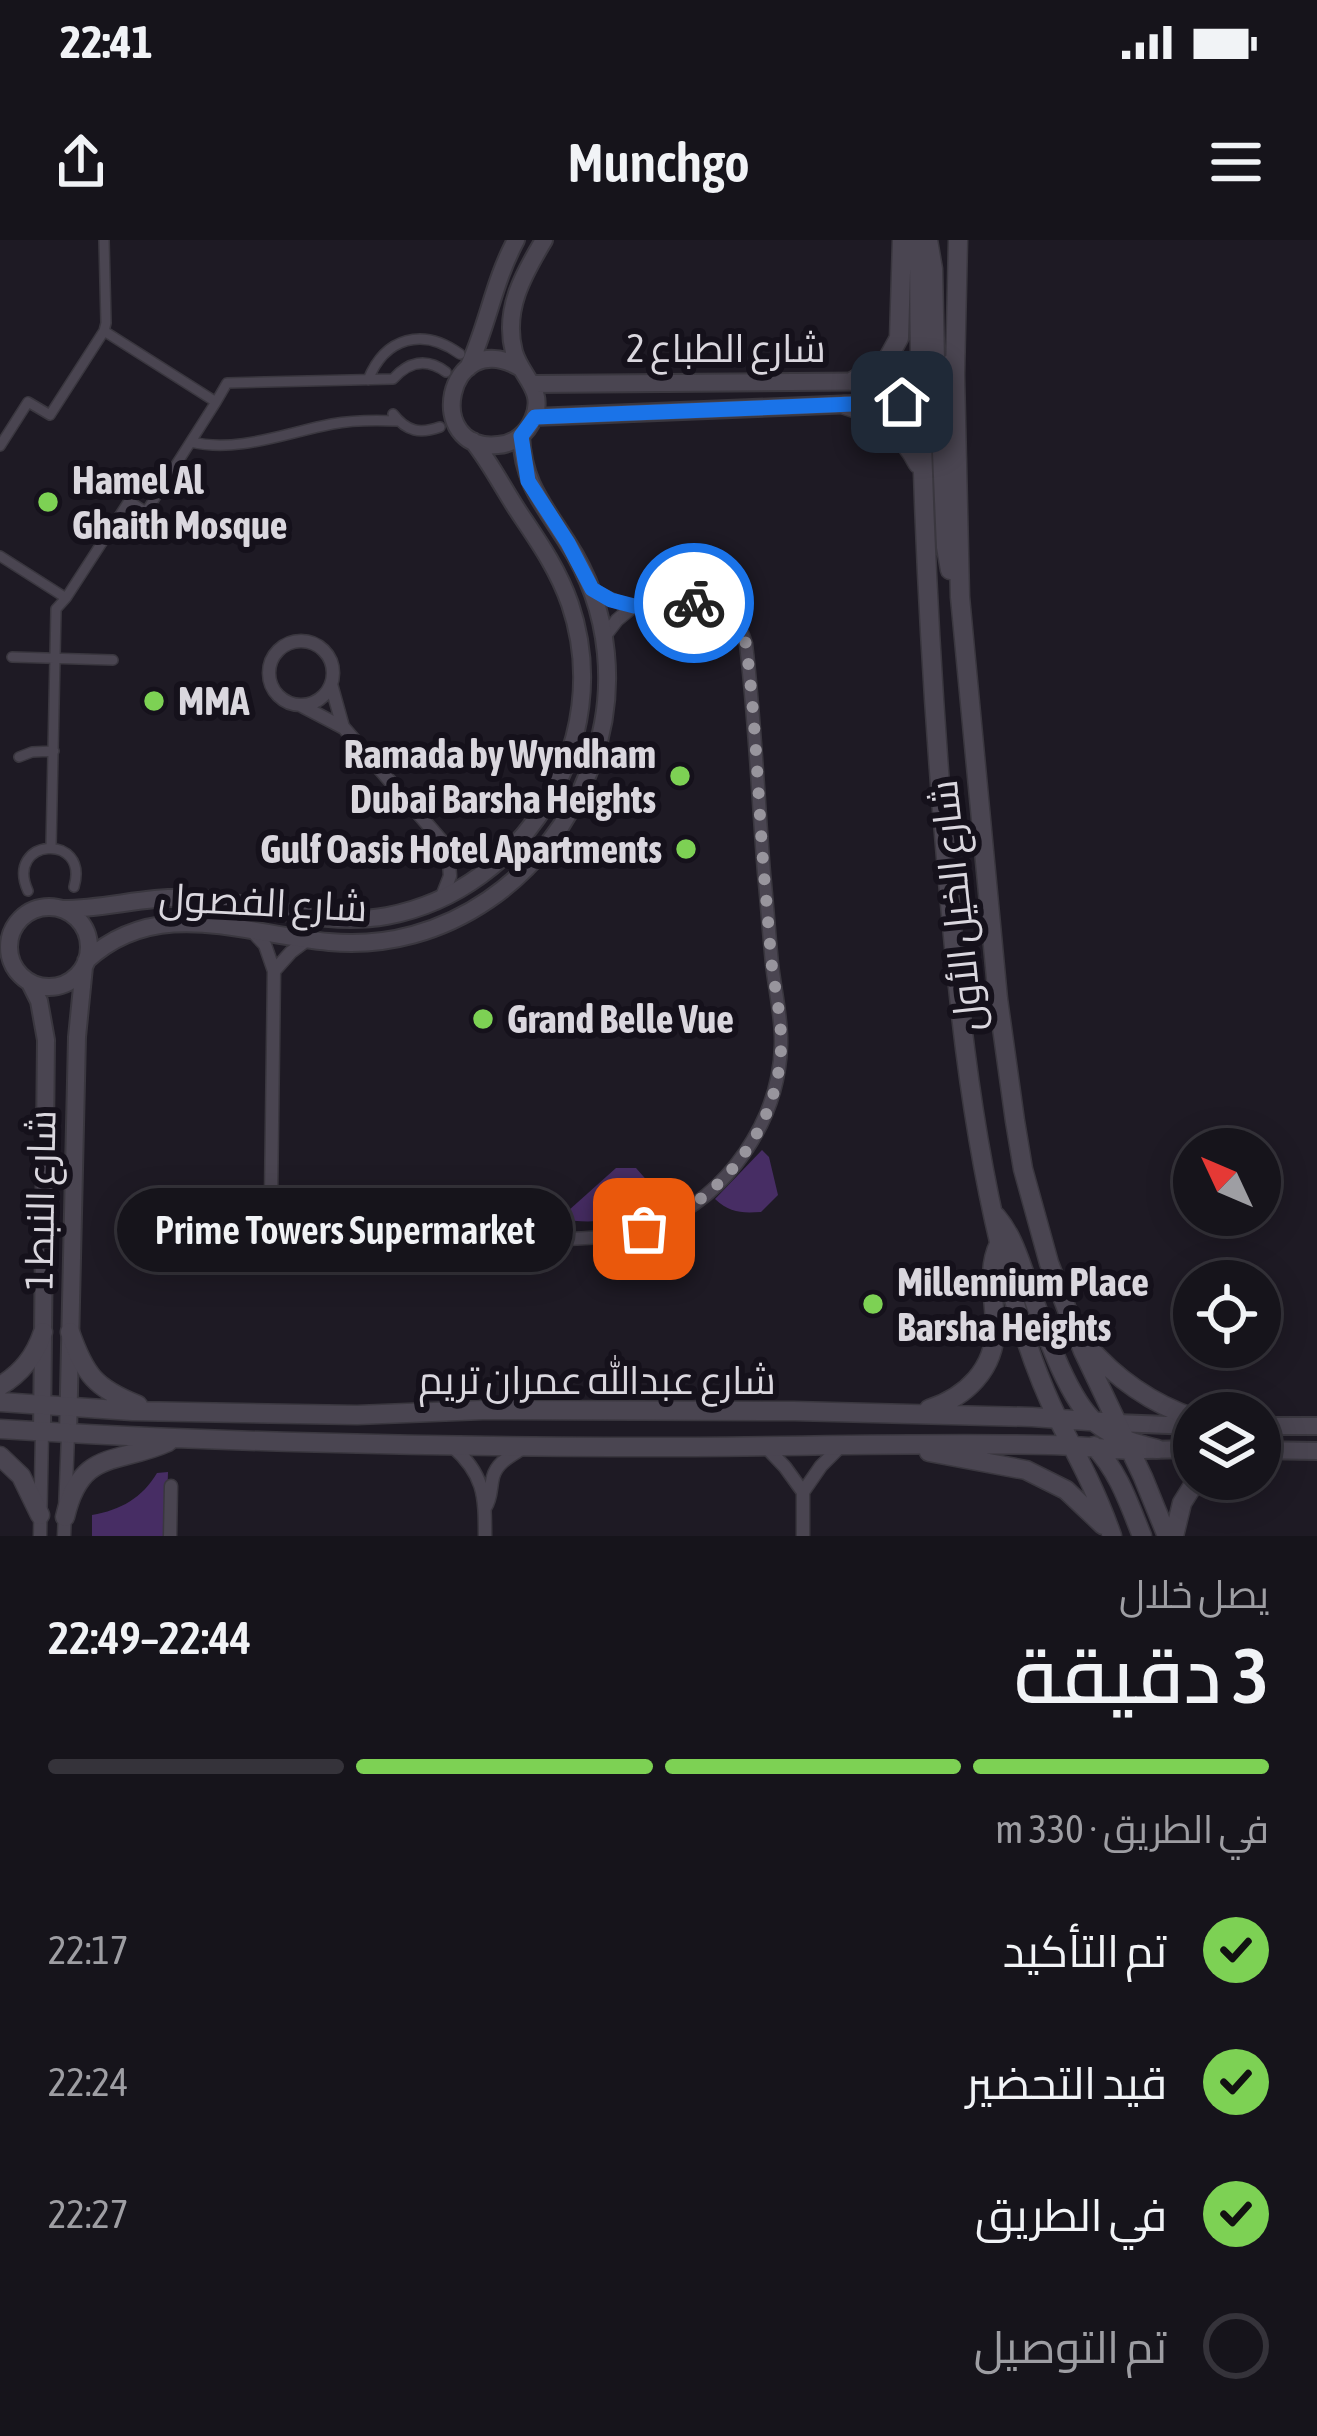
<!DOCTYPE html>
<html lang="ar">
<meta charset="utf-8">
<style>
body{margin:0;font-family:"Asap Condensed",Cairo,sans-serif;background:#1f1d24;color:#f1f3f6;direction:rtl;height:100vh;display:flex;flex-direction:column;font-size:45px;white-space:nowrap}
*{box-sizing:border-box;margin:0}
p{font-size:39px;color:#9e9ea3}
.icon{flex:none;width:66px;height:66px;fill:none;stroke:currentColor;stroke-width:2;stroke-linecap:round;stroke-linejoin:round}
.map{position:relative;height:1296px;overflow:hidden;direction:ltr}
.details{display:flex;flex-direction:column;background:#16141b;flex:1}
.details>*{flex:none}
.needle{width:78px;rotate:314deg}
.fabs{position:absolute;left:1173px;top:888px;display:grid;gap:24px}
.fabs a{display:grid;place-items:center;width:108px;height:108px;border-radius:50%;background:#16141b;box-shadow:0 6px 30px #0003,0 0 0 3px #35333a;font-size:60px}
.pin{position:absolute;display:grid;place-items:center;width:102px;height:102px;color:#fff;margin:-51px;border-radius:24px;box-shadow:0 6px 18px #0006}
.courier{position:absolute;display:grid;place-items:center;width:120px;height:120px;margin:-60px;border:9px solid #1a73e8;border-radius:50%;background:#fff;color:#222;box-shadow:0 3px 15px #0007}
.bubble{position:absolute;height:84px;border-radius:42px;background:#16141b;box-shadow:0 6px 30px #0003,0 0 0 3px #35333a;font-size:39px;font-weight:600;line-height:84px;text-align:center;direction:rtl}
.headline em{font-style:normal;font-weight:600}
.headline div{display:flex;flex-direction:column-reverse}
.headline{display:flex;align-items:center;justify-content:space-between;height:204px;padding:0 48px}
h1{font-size:78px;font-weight:600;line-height:90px}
.bar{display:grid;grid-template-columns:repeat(4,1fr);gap:18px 12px;align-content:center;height:144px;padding:0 48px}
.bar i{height:15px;border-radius:9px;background:#35333a}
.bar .selected{background:#7dd154}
.bar p{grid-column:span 4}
ol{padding:0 48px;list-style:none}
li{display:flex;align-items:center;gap:36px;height:132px}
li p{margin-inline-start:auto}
li .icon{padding:12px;border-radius:50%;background:#7dd154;color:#111;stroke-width:4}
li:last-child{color:#9e9ea3}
li i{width:66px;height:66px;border:6px solid #35333a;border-radius:50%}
.status{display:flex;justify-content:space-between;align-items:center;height:84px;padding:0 60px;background:#16141b;direction:ltr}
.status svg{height:33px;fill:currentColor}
header{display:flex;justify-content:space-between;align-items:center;height:156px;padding:0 48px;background:#16141b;font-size:54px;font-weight:600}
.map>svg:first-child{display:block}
.green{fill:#472d64}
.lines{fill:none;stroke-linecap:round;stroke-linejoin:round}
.pedestrian-casing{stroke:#3a373f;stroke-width:12}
.minor-casing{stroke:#3a373f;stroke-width:15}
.tertiary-casing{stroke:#3a373f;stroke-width:20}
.secondary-casing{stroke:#3a373f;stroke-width:21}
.pedestrian{stroke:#4a4551;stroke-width:9}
.minor{stroke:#4a4551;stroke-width:12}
.tertiary{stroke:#4a4551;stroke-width:16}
.secondary{stroke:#4a4551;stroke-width:18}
.done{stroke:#98959d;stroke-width:12;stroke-dasharray:0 21.6}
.route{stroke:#1a73e8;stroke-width:15}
.poi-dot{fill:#7dd154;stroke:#15111b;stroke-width:4.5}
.labels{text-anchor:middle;stroke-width:12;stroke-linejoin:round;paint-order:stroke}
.street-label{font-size:39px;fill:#dad7de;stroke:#15111b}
.poi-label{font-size:39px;font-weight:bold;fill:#dad7de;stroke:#15111b;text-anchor:start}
</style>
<div class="status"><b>22:41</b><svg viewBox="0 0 49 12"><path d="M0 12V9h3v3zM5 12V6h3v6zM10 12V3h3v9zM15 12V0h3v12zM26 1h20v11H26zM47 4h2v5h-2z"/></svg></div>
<header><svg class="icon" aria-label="menu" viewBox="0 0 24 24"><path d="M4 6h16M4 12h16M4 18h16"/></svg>Munchgo<svg class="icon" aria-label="share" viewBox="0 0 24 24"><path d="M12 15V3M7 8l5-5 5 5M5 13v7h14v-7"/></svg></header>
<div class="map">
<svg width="1317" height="1296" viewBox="0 0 1317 1296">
<rect width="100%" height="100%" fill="#1e1a24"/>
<path class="green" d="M 762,910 L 769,917 L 778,955 L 761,972 C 741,973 730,973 715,959 Z
M 616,928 L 636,928 L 665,961 C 631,980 596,985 559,979 Z
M 168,1232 L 166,1296 L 92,1296 L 92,1275 C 121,1270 142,1258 157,1233 Z"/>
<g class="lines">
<defs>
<path id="pedestrian" d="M 104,0 L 106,83 L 104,91
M 368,140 C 385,97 423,87 460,114
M 216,162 L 227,143 L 393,139 C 408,122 426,117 446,132
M 393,174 C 407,192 420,194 440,187
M 191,202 C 238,213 285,193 332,184 C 353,180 376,180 398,181
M 0,206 L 28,162 L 50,175 L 104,91 L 216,162 L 146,272 L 129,261 L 66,358 L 0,316
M 12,417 L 113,420
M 19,517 L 32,512 L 54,511
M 51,608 L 56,369 L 66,358
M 28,651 C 4,598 90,592 74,647"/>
<path id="minor" d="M 604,397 L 617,380 L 634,366
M269 433a32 32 0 1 1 64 0a32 32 0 1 1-64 0Z
M 331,444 L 343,487
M 300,465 L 344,488 L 448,608 L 473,620 L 499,622
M 441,659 L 450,636 L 448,608
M 251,690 L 265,705 L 274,731 L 271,958 C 283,984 302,993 330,995 L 568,999 C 598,998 629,996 658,984 C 728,955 779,881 781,805 C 782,778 775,751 772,724 C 769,693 767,663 764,633 C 758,557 755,480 746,404 C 727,340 674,374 628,365 C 615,362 603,356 592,349
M 274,731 L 291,712 L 307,700
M 452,1206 C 484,1234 485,1255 485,1296
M 766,1207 L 785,1227 L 803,1252
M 485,1268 C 492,1257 490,1249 493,1237 C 497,1222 511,1216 523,1208
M 40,1296 L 42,1193
M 64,1296 L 68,1195
M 170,1296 L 171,1246
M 803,1296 L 803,1252 L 821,1226 L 843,1204"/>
<path id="tertiary" d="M 519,127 C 446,86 423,213 498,205 C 513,204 527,194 533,179 C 546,150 521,137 514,112 C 503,70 523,35 544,0
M 468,128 C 488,85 493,43 516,0
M 533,144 L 919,141
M 534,177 L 902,162 L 919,158
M9 707a40 40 0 1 1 80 0a40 40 0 1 1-80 0Z
M 63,669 C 106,669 146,656 189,658 C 256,661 320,688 387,676 C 526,650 616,499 570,364 C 559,332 541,305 522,277 C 505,252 492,225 473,201
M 86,721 C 158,654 245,695 329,702 C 446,713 550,636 590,529 C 619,454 611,369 567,302 C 543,264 523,243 521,196
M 30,743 L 39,761 L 46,800 L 42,1193
M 1116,1183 L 1194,1186
M 1260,1186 L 1317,1186
M 68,1195 L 77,797 L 84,727
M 1143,1210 L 1194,1209
M 1260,1210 L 1317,1211"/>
<path id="secondary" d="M 919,0 C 919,191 927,380 942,570 C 955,730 968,890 1010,1045 C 1022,1091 1038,1139 1059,1181 C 1079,1219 1098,1255 1112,1296
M 928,0 L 933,29 L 935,121 L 945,129 L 955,120
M 958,0 L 955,135 L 960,357 L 998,759 L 1015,881 L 1023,929 L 1049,1023 L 1083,1111 L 1143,1237 L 1167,1296
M 853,141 L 888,118 L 899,98 L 902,0
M 919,141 L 934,151 L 940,166 L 946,307 L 950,330
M 845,165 C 879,175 902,193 918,224
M 996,976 C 1013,996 1019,1019 1028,1043 C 1042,1082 1066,1158 1097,1184 C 1115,1198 1136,1204 1157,1209
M 70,1092 C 85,1135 95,1148 138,1165
M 1086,1104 C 1116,1139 1150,1163 1194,1178
M 0,1146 C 22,1133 35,1116 43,1092
M 0,1162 L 132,1171 L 357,1175 L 483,1170 L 794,1171 L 1032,1177 L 1116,1183
M 929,1169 C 966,1157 995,1129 995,1088 C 995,1058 986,1031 999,1004
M 0,1189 C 203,1202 407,1206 611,1207 C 757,1208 903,1202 1049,1205 C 1076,1205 1103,1209 1130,1210
M 1094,1206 C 1119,1232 1129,1264 1142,1296
M 929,1212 L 1026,1230 L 1066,1250 L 1103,1285
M 0,1216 L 21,1236 L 40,1275
M 65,1277 C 81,1208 117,1225 168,1202
M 1174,1296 L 1182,1263 L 1197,1239"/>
</defs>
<use href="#pedestrian" class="pedestrian-casing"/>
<use href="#minor" class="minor-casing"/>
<use href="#tertiary" class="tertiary-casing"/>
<use href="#secondary" class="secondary-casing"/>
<use href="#pedestrian" class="pedestrian"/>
<use href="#minor" class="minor"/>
<use href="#tertiary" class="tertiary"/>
<use href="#secondary" class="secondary"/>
</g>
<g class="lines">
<path class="done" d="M 644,989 C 720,963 777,891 781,809 C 782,782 776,754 772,727 C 769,696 767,665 764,635 C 758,558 756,481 746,404 C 738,378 722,364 694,363"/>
<path class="route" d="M 694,363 L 634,366 L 611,360 L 592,349 L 568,303 L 528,241 L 521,196 L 535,177 L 902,162"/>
</g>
<g class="poi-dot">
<circle cx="48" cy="262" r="12"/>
<circle cx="154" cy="461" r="12"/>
<circle cx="680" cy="536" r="12"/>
<circle cx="686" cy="609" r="12"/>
<circle cx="483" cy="779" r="12"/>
<circle cx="873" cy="1064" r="12"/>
</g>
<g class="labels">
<g class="street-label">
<text x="726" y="122">شارع الطباع 2</text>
<text transform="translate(263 662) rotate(3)" y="14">شارع الفصول</text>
<text transform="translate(956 666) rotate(-96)" y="14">شارع الخيل الأول</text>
<text transform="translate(40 960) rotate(-89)" y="14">شارع النبط 1</text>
<text x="597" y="1154">شارع عبدالله عمران تريم</text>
</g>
<g class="poi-label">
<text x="72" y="254">Hamel Al<tspan x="72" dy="45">Ghaith Mosque</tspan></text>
<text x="178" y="475">MMA</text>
<text x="656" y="528" text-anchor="end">Ramada by Wyndham<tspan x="656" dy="45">Dubai Barsha Heights</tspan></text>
<text x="662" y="623" text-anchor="end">Gulf Oasis Hotel Apartments</text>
<text x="507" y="793">Grand Belle Vue</text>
<text x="897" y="1056">Millennium Place<tspan x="897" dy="45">Barsha Heights</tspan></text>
</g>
</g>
</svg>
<div class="fabs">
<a><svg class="needle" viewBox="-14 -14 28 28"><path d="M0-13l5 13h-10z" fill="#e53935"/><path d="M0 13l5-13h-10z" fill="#9e9ea3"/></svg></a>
<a><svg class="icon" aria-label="locate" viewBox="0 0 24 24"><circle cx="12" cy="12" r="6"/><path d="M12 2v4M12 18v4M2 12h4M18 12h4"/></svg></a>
<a><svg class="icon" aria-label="layers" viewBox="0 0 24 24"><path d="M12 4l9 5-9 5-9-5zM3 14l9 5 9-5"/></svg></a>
</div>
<div class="pin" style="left:644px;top:989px;background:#ea580c"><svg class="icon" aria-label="bag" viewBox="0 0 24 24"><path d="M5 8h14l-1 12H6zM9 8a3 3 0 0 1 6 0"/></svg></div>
<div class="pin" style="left:902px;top:162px;background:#1f2937"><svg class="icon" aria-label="home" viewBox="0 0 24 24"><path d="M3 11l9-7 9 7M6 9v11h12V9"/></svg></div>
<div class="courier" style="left:694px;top:363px"><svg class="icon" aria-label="bike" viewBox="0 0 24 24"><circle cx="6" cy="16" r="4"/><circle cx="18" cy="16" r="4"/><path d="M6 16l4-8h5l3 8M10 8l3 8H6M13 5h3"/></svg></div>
<div class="bubble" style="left:117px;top:948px;width:456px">Prime Towers Supermarket</div>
</div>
<section class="details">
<div class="headline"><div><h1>3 دقيقة</h1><p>يصل خلال</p></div><em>22:44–22:49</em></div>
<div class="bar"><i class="selected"></i><i class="selected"></i><i class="selected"></i><i></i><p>في الطريق · 330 m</p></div>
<ol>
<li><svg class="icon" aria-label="check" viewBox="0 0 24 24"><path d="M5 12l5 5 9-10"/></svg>تم التأكيد<p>22:17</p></li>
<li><svg class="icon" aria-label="check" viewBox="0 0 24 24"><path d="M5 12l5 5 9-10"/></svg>قيد التحضير<p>22:24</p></li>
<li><svg class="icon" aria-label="check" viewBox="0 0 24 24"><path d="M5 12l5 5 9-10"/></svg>في الطريق<p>22:27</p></li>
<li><i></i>تم التوصيل</li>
</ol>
</section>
